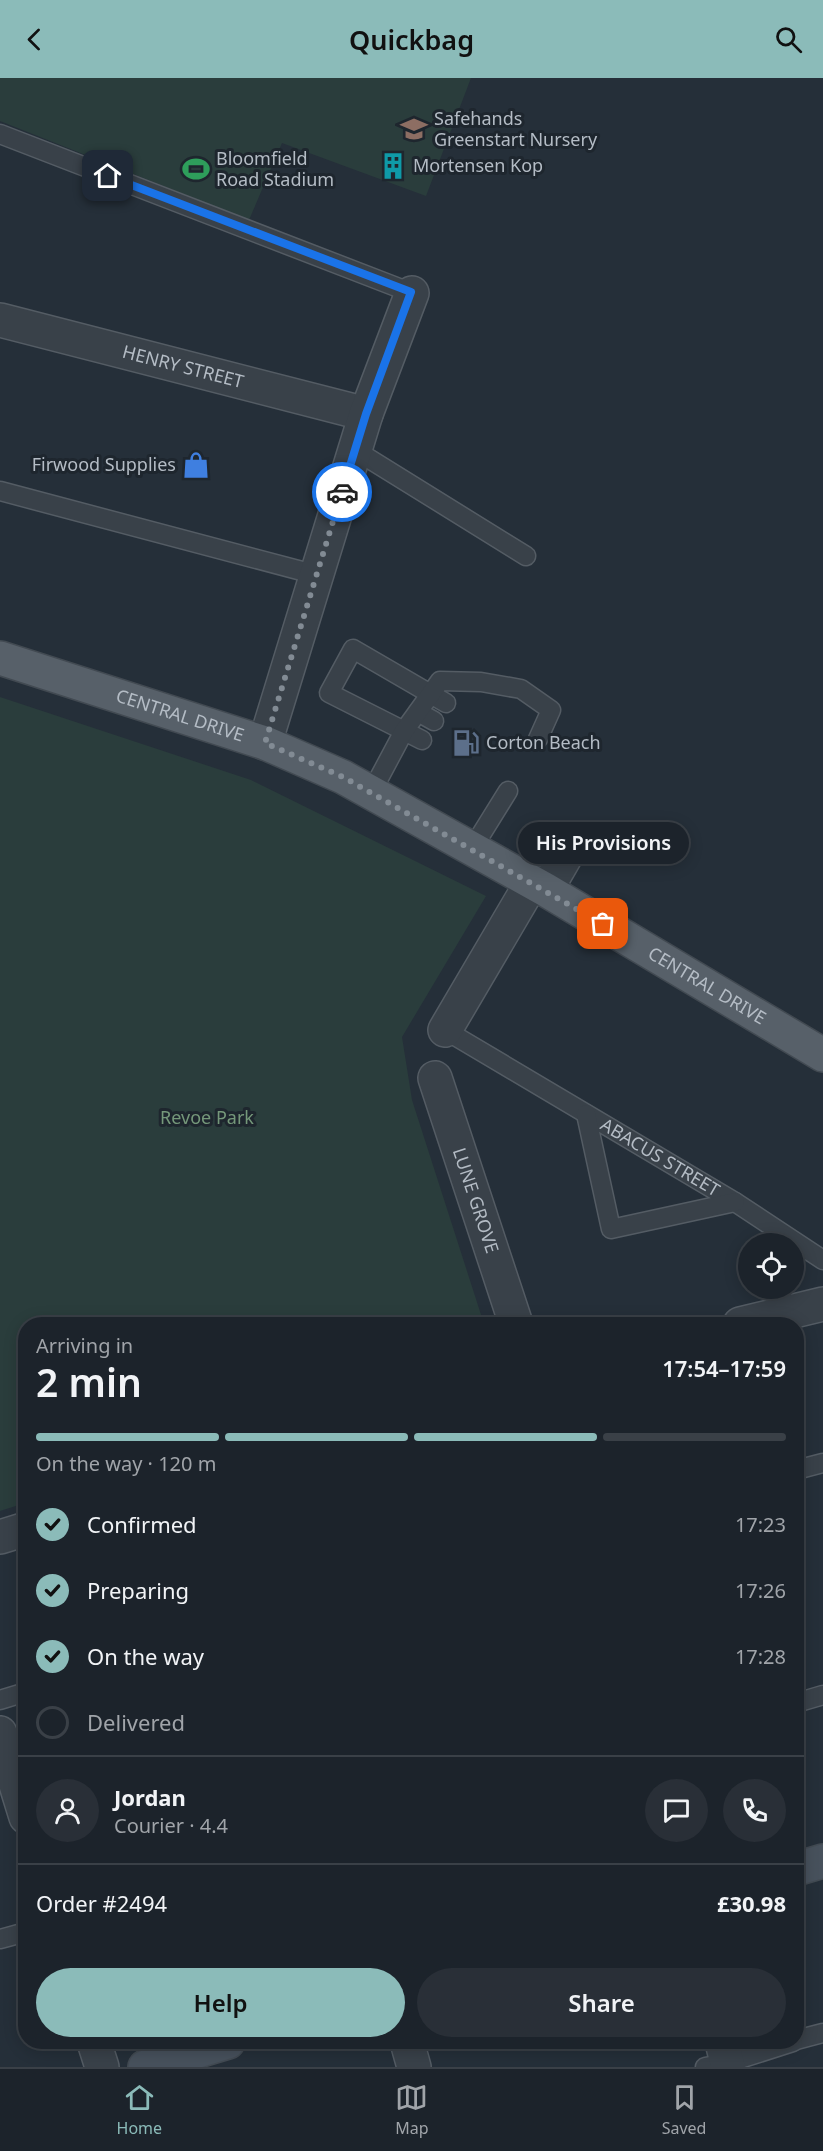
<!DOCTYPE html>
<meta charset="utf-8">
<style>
body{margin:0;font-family:"Noto Sans",sans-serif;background:#292f37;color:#f1f3f6;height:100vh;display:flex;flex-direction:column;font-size:22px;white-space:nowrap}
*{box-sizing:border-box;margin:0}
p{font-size:20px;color:#a0a4a9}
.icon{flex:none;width:33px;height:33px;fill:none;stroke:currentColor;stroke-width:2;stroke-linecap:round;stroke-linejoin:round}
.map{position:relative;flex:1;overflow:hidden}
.sheet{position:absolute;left:18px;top:1239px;width:786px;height:732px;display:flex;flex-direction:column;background:#1c232b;border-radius:24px;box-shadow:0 3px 15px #0003,0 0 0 2px #3a4047}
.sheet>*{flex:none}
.controls{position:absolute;left:738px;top:1155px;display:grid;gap:12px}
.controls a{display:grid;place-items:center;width:66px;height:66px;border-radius:50%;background:#1c232b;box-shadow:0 3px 15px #0003,0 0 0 2px #3a4047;font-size:30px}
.pin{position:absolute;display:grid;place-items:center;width:51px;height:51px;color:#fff;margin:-26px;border-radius:12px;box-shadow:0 3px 9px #0006}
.courier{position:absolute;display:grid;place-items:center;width:60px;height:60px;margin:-30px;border:4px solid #1a73e8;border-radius:50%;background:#fff;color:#222;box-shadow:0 2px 8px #0007}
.bubble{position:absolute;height:42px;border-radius:21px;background:#1c232b;box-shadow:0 3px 15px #0003,0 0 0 2px #3a4047;font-size:20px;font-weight:600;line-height:42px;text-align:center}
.summary em{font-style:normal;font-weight:600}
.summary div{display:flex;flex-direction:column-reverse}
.summary{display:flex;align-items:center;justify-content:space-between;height:102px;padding:0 18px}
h1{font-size:39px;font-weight:600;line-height:45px}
.bar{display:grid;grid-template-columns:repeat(4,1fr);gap:9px 6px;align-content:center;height:72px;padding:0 18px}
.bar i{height:8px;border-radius:4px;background:#3a4047}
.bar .current{background:#8bbbb9}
.bar p{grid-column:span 4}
.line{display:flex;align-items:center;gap:15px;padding:0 18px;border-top:2px solid #3a4047}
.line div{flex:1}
.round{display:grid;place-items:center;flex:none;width:63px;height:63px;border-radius:32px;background:#292f37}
ol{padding:0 18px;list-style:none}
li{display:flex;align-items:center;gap:18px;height:66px}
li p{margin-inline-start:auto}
li .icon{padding:6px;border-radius:50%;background:#8bbbb9;color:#111;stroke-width:4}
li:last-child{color:#a0a4a9}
li i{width:33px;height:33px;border:3px solid #3a4047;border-radius:50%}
.primary-button{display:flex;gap:12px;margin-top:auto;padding:12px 18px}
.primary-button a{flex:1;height:69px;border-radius:36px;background:#8bbbb9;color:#111;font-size:24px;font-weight:600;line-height:69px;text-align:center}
.primary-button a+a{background:#292f37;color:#f1f3f6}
header{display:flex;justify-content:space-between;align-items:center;height:78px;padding:0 18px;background:#8bbbb9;color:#111;font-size:27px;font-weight:600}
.dock{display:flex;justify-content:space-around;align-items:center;height:84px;border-top:2px solid #3a4047;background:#1c232b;font-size:16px;color:#a0a4a9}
.dock a{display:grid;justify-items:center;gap:3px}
.dock .current{color:#8bbbb9}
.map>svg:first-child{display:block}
.green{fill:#2a3d3c}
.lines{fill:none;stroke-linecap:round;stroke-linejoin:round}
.lane-casing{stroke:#545c64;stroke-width:21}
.street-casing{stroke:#545c64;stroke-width:36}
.secondary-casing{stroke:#424a52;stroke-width:36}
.primary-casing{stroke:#424a52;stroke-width:36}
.lane{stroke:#394149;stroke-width:18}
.street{stroke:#394149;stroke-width:33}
.secondary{stroke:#47515c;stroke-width:33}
.primary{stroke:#576069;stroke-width:33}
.done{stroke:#828b94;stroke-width:6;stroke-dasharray:0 10.8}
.route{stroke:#1a73e8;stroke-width:8}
.labels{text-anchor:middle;stroke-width:6;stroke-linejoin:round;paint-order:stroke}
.poi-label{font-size:18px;fill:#b4bcc5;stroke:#1e262e;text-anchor:start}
.street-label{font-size:18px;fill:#b4bcc5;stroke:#1e262e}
.park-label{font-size:18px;fill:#75987a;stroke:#1e262e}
</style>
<header><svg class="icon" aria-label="back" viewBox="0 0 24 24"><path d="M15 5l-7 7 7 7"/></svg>Quickbag<svg class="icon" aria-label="search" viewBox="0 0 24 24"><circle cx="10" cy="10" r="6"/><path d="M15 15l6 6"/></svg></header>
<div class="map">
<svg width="823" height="1989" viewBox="0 0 823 1989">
<rect width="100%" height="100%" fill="#252f39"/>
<path class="green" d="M 0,0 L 471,0 L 426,118 L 282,65 L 249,142 L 0,43 Z
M 0,619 L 251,702 L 486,818 L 402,959 L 412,1022 L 484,1246 L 26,1246 L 25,1425 L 0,1433 Z"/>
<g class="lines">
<defs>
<g id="lane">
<path d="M 0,56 L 412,215"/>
<path d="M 355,372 L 526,478"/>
<path d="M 0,413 L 317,497"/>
<path d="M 418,634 L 434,643"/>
<path d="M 422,662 L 329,615 L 353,571 L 446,625"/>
<path d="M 371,715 L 404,653 L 440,603 L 481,604 L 521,611 L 551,632 L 538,661"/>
<path d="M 472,771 L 508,713"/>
<path id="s1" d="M 445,952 L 735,1124 L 823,1182"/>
<path d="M 586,1036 L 611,1151 L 735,1124"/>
<path d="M 796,1392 L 823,1385"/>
<path d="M 0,1622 L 26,1614"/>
<path d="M 796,1625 L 823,1617"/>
<path d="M 0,1861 L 26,1854"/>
<path d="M 796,1962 L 823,1955"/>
<path d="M 705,1989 L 727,1985 L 793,1964"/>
</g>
<g id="street">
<path id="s2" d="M 0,242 L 366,336"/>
<path d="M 265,665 L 366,336 L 412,215"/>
<path d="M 546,812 L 572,767"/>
<path d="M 445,952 L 532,804"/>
<path id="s3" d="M 435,1000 L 516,1246"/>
<path d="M 740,1246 L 823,1226"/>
<path d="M 0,1459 L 26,1451"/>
<path d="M 0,1655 L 26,1739"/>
<path d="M 94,1964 L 102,1989"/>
<path d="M 407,1964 L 414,1989"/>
<path d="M 722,1964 L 728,1989"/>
</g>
<path id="secondary" d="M 796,1791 L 823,1783
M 145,1989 L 228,1964"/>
<g id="primary">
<path id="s4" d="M 0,580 L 265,665 L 343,699 L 546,812 L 823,977"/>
</g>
</defs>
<use href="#lane" class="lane-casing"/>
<use href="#street" class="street-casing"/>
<use href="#secondary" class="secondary-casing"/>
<use href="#primary" class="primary-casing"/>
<use href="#lane" class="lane"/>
<use href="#street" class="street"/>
<use href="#secondary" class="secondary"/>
<use href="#primary" class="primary"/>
</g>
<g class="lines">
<path class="done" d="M 342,414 L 265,665 L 343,699 L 603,846"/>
<path class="route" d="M 108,98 L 411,214 L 366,336 L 342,414"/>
</g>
<defs>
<symbol id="school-bare" viewBox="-9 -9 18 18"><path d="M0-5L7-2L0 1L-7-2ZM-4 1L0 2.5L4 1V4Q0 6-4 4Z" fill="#8d6e63" stroke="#1e262e" stroke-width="2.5" paint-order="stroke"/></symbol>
<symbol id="building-bare" viewBox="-9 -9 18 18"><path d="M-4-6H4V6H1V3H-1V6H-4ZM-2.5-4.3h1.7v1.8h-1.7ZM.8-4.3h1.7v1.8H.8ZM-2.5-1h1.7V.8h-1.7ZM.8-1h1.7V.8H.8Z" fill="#0f9aa8" stroke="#1e262e" stroke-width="2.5" paint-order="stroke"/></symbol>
<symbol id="stadium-bare" viewBox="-9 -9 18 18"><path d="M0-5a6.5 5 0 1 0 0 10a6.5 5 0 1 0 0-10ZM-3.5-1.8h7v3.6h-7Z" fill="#2e9e5b" stroke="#1e262e" stroke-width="2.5" paint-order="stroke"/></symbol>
<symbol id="shop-bare" viewBox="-9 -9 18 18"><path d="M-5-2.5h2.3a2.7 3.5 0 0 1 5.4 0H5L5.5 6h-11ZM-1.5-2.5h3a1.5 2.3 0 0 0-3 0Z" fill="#3f7fe0" stroke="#1e262e" stroke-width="2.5" paint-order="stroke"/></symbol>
<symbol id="fuel-bare" viewBox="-9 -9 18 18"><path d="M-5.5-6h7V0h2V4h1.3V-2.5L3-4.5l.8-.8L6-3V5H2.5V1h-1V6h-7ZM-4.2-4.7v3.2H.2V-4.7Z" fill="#5c6f8a" stroke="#1e262e" stroke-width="2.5" paint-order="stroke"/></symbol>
</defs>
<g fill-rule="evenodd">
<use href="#school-bare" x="395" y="32" width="38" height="38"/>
<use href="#building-bare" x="374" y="69" width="38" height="38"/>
<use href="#stadium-bare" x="177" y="72" width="38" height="38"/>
<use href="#shop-bare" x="177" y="368" width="38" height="38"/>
<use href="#fuel-bare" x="447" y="646" width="38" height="38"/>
</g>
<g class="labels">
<g class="poi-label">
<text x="434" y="47">Safehands<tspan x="434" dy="21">Greenstart Nursery</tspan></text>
<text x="216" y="87">Bloomfield<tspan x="216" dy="21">Road Stadium</tspan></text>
<text x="413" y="94">Mortensen Kop</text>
<text x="176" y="393" text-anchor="end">Firwood Supplies</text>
<text x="486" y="671">Corton Beach</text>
</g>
<g class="street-label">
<text dy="6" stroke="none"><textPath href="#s2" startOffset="189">HENRY STREET</textPath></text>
<text dy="6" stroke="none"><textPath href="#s4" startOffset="189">CENTRAL DRIVE</textPath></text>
<text dy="6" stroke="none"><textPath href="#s4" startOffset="783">CENTRAL DRIVE</textPath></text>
<text dy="6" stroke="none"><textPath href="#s1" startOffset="250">ABACUS STREET</textPath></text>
<text dy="6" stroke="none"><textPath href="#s3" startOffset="129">LUNE GROVE</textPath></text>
</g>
<g class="park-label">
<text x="207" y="1046">Revoe Park</text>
</g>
</g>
</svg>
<div class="controls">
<a><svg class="icon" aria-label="locate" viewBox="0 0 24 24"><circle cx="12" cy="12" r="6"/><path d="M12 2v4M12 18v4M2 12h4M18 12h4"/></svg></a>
</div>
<div class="pin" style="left:603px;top:846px;background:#ea580c"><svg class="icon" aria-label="bag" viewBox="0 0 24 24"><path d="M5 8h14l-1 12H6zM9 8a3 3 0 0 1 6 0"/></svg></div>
<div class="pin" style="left:108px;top:98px;background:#1f2937"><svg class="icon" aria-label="home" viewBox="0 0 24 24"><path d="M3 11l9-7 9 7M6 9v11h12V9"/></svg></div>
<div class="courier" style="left:342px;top:414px"><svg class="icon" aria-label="car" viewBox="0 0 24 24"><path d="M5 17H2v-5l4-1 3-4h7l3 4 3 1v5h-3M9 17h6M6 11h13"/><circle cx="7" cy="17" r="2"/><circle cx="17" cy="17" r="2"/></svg></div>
<div class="bubble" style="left:518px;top:744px;width:171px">His Provisions</div>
<section class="sheet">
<div class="summary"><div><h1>2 min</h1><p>Arriving in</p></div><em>17:54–17:59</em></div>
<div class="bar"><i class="current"></i><i class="current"></i><i class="current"></i><i></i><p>On the way · 120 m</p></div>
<ol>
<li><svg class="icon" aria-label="check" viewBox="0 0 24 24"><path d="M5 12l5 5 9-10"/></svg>Confirmed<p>17:23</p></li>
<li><svg class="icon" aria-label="check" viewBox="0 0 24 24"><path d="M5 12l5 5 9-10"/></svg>Preparing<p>17:26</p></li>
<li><svg class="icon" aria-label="check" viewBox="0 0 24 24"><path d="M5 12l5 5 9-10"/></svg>On the way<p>17:28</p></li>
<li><i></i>Delivered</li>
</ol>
<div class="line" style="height:108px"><a class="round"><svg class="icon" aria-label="person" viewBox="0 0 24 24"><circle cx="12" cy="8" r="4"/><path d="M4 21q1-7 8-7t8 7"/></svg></a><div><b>Jordan</b><p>Courier · 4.4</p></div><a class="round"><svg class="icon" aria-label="chat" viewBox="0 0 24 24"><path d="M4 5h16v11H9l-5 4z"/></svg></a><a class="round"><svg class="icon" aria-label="phone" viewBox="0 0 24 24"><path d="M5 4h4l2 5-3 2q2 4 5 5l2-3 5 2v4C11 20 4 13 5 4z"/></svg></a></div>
<div class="line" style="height:78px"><div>Order #2494</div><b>£30.98</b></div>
<div class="primary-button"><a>Help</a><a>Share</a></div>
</section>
</div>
<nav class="dock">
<a class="current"><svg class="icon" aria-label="home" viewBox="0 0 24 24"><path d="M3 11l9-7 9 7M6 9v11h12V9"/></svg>Home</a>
<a><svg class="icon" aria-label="map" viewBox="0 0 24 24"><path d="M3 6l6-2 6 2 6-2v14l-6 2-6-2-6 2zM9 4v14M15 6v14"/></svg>Map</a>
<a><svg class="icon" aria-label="saved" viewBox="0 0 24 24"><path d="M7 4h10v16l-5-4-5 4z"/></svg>Saved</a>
</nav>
